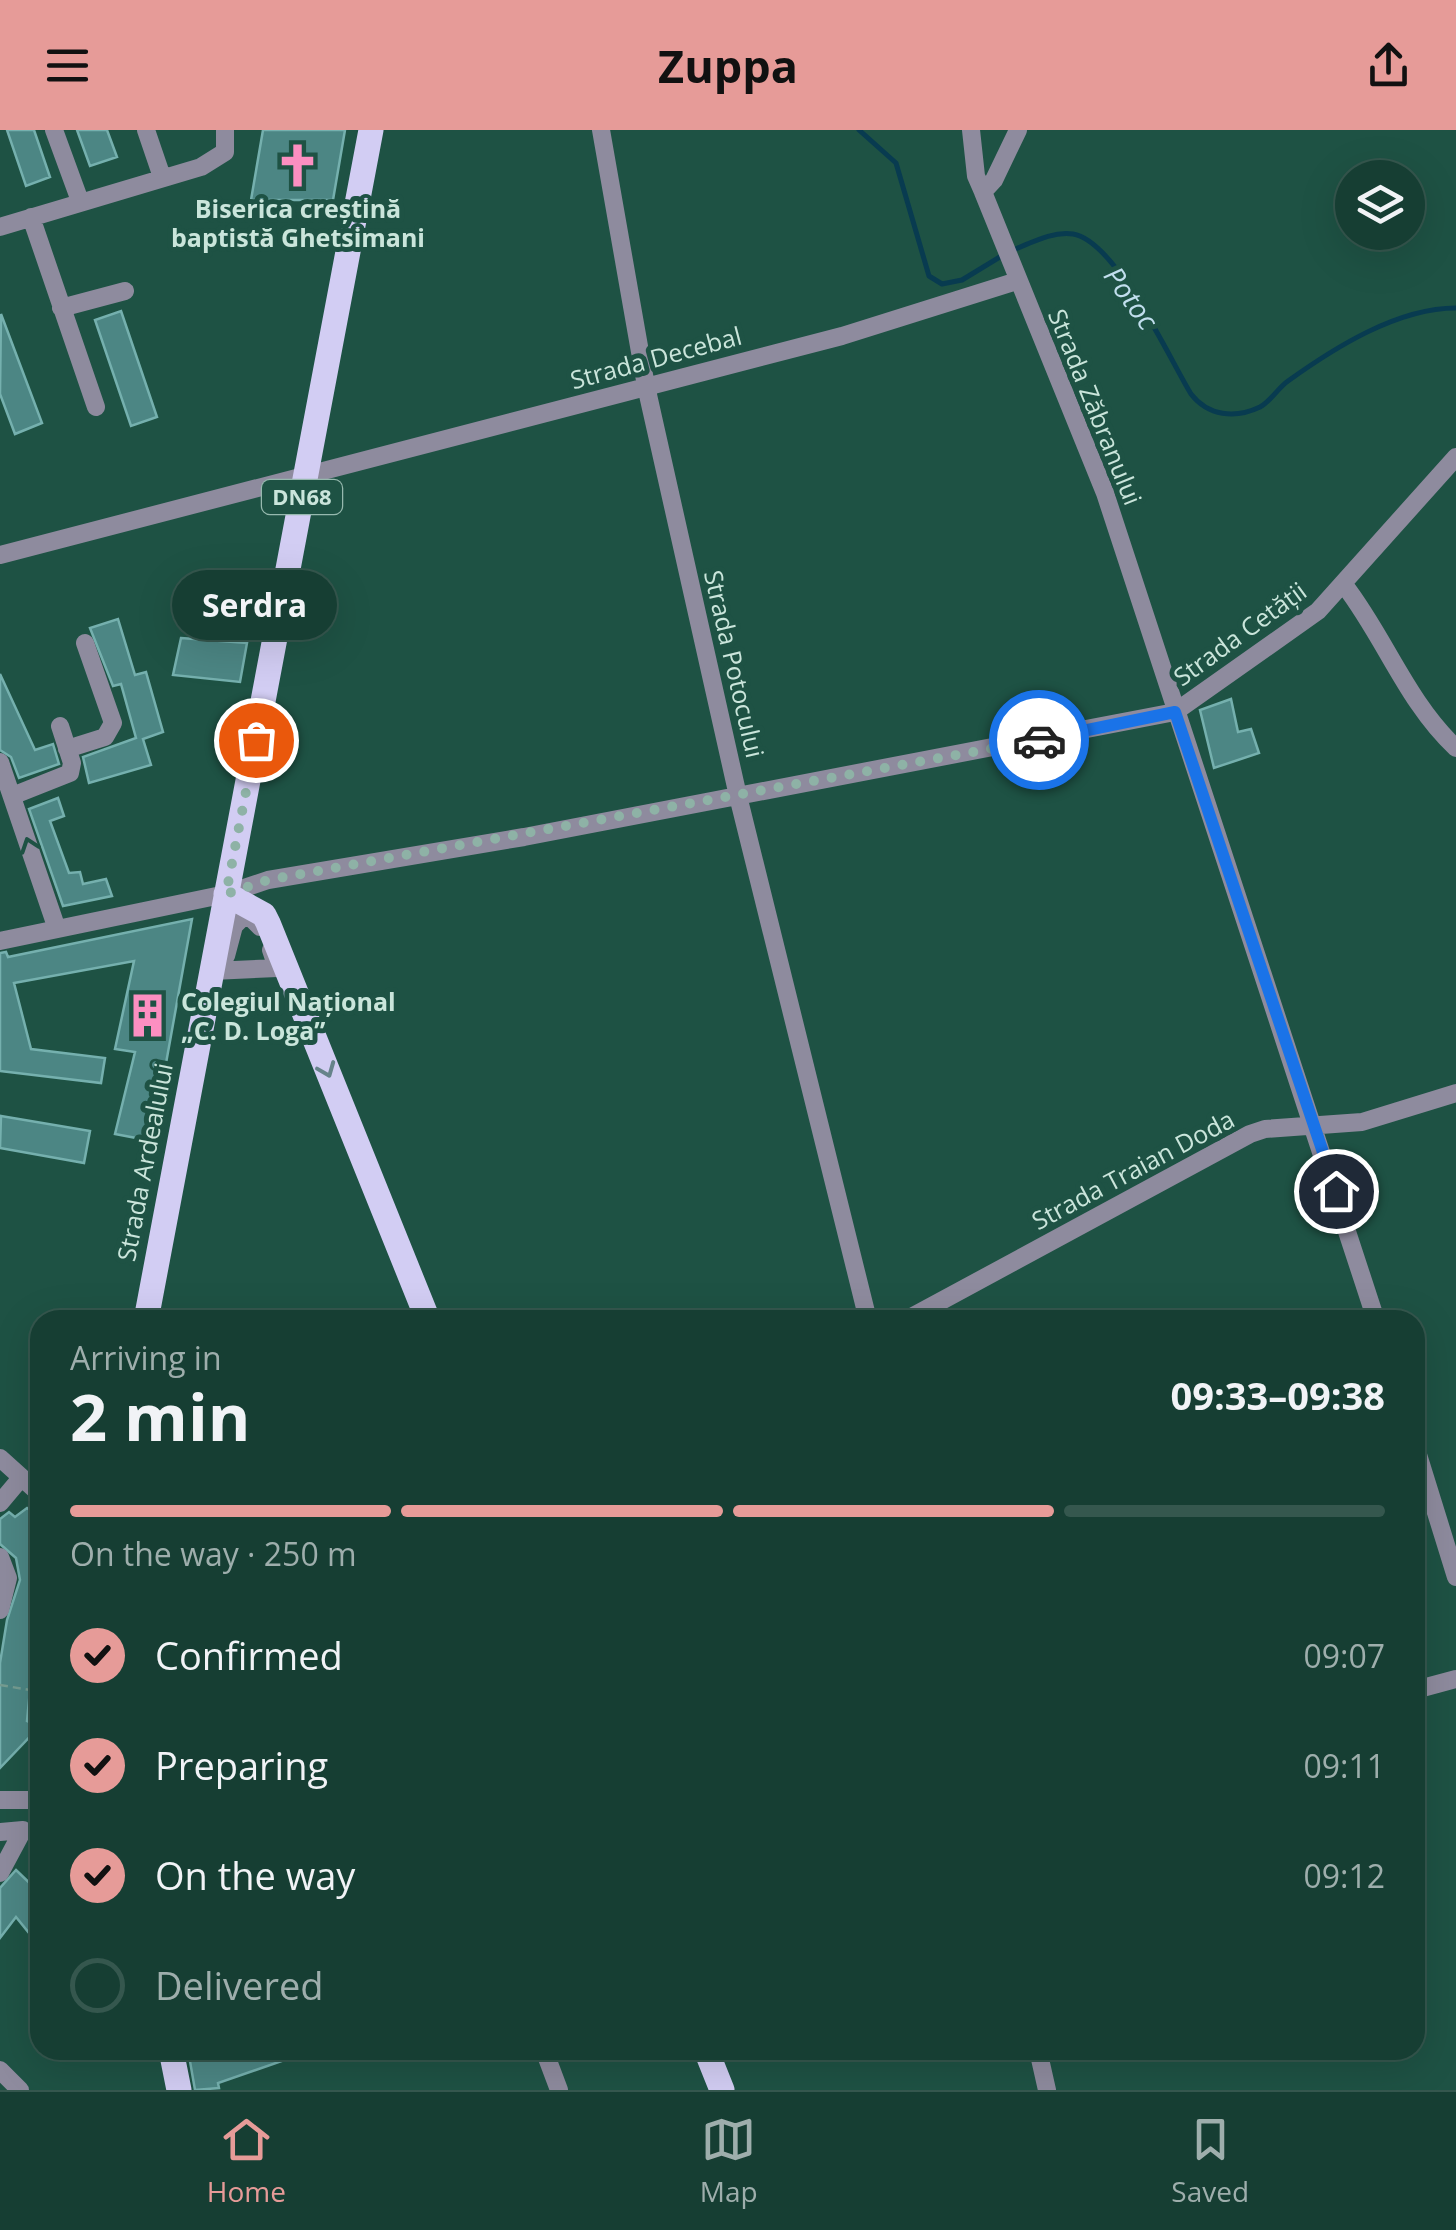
<!DOCTYPE html>
<meta charset="utf-8">
<style>
body{margin:0;font-family:"Open Sans",sans-serif;background:#1f453b;color:#f1f3f6;height:100vh;display:flex;flex-direction:column;font-size:38px;white-space:nowrap}
*{box-sizing:border-box;margin:0}
p{font-size:32px;color:#9eaeac}
.icon{flex:none;width:55px;height:55px;fill:none;stroke:currentColor;stroke-width:2;stroke-linecap:round;stroke-linejoin:round}
.map{position:relative;flex:1;overflow:hidden}
.drawer{position:absolute;left:30px;top:1180px;width:1395px;height:750px;display:flex;flex-direction:column;background:#163e33;border-radius:30px;box-shadow:0 10px 40px #0002,0 0 0 2px #35574e}
.drawer>*{flex:none}
.buttons{position:absolute;left:1335px;top:30px;display:grid;gap:20px}
.buttons a{display:grid;place-items:center;width:90px;height:90px;border-radius:50%;background:#163e33;box-shadow:0 10px 40px #0002,0 0 0 2px #35574e;font-size:50px}
.pin{position:absolute;display:grid;place-items:center;width:85px;height:85px;color:#fff;margin:-42px;border:5px solid #fff;border-radius:50%;box-shadow:0 2px 10px #0007}
.courier{position:absolute;display:grid;place-items:center;width:100px;height:100px;margin:-50px;border:8px solid #1a73e8;border-radius:50%;background:#fff;color:#222;box-shadow:0 2px 12px #0007}
.bubble{position:absolute;height:70px;border-radius:35px;background:#163e33;box-shadow:0 10px 40px #0002,0 0 0 2px #35574e;font-size:32px;font-weight:700;line-height:70px;text-align:center}
.overview em{font-style:normal;font-weight:700}
.overview div{display:flex;flex-direction:column-reverse}
.overview{display:flex;align-items:center;justify-content:space-between;height:170px;padding:0 40px}
h1{font-size:65px;font-weight:700;line-height:75px}
.bar{display:grid;grid-template-columns:repeat(4,1fr);gap:15px 10px;align-content:center;height:120px;padding:0 40px}
.bar i{height:12px;border-radius:8px;background:#35574e}
.bar .selected{background:#e69b98}
.bar p{grid-column:span 4}
ol{padding:0 40px;list-style:none}
li{display:flex;align-items:center;gap:30px;height:110px}
li p{margin-inline-start:auto}
li .icon{padding:10px;border-radius:50%;background:#e69b98;color:#111;stroke-width:4}
li:last-child{color:#9eaeac}
li i{width:55px;height:55px;border:5px solid #35574e;border-radius:50%}
header{display:flex;justify-content:space-between;align-items:center;height:130px;padding:0 40px;background:#e69b98;color:#111;font-size:45px;font-weight:700}
.tabs{display:flex;justify-content:space-around;align-items:center;height:140px;border-top:2px solid #35574e;background:#163e33;font-size:28px;color:#9eaeac}
.tabs a{display:grid;justify-items:center;gap:5px}
.tabs .selected{color:#e69b98}
.map>svg:first-child{display:block}
.lines{fill:none;stroke-linecap:round;stroke-linejoin:round}
.stream{stroke:#083b50;stroke-width:5}
.building{fill:#4c8684;stroke:#75b0ae;stroke-width:2.5}
.path{stroke:#759c91;stroke-width:2.5;stroke-dasharray:8 5;stroke-linecap:butt}
.minor{stroke:#8e8b9e;stroke-width:18}
.major{stroke:#d2cdf3;stroke-width:25}
.oneway{stroke:#1e5244}
.oneway2{stroke:#66838a}
.done{stroke:#8eb2a6;stroke-width:10;stroke-dasharray:0 18}
.route{stroke:#1a73e8;stroke-width:12}
.labels{text-anchor:middle;stroke-width:10;stroke-linejoin:round;paint-order:stroke}
.shield{fill:#1e5244;stroke:#96b9ae;stroke-width:2.5}
.shield-label{font-size:22px;font-weight:bold;fill:#cae5db}
.poi-label{font-size:25px;font-weight:bold;fill:#cae5db;stroke:#1e5244}
.street-label{font-size:25px;fill:#cae5db;stroke:#1e5244}
.water-label{font-size:28px;font-style:italic;fill:#c1deed;stroke:#1e5244}
</style>
<header><svg class="icon" aria-label="menu" viewBox="0 0 24 24"><path d="M4 6h16M4 12h16M4 18h16"/></svg>Zuppa<svg class="icon" aria-label="share" viewBox="0 0 24 24"><path d="M12 15V3M7 8l5-5 5 5M5 13v7h14v-7"/></svg></header>
<div class="map">
<svg width="1456" height="1960" viewBox="0 0 1456 1960">
<rect width="100%" height="100%" fill="#1e5244"/>
<g class="lines">
<path class="stream" d="M 859,0 L 896,33 L 929,146 L 942,154 L 962,150 L 1003,125
M 1013,120 C 1031,113 1052,101 1073,104 C 1116,111 1169,228 1191,264 C 1208,286 1235,289 1260,277 C 1271,271 1278,258 1288,251 C 1334,218 1397,178 1456,178"/>
</g>
<path class="building" d="M 7,0 L 34,0 L 50,47 L 26,56 Z
M 77,0 L 107,0 L 117,27 L 90,36 Z
M 263,0 L 345,0 L 333,70 L 251,70 Z
M 121,181 L 157,287 L 131,296 L 95,190 Z
M 1,184 L 42,293 L 15,304 L 0,264 Z
M 118,489 L 135,545 L 146,542 L 163,602 L 143,609 L 151,635 L 89,653 L 83,627 L 136,608 L 121,554 L 113,556 L 90,498 Z
M 181,508 L 247,513 L 240,552 L 173,545 Z
M 0,544 L 35,620 L 53,614 L 59,634 L 19,648 L 11,627 L 0,620 Z
M 1231,569 L 1238,602 L 1251,599 L 1259,623 L 1214,638 L 1200,580 Z
M 58,668 L 64,686 L 50,691 L 69,743 L 80,742 L 83,754 L 106,749 L 112,766 L 63,776 L 29,679 Z
M 192,789 L 152,1011 L 115,1004 L 135,922 L 115,919 L 134,831 L 14,853 L 31,919 L 105,928 L 101,953 L 0,941 L 0,823 L 6,822 L 8,827 Z
M 1,986 L 90,1001 L 84,1033 L 0,1018 Z
M 27,1378 L 40,1388 L 40,1536 L 37,1551 L 31,1550 L 27,1591 L 39,1597 L 0,1638 L 0,1533 L 7,1490 L 20,1450 L 16,1428 L 0,1414 L 0,1389 L 9,1382 L 15,1387 Z
M 16,1740 L 40,1763 L 40,1795 L 29,1803 L 16,1787 L 0,1808 L 0,1758 Z
M 188,1920 L 280,1920 L 282,1931 L 218,1953 L 219,1958 L 195,1960 Z"/>
<g class="lines">
<path class="path" d="M 0,1555 L 36,1561"/>
<path class="minor" d="M 54,0 L 80,71
M 146,0 L 162,47
M 601,0 L 646,256 L 738,666 L 868,1190
M 971,0 L 976,46 L 983,62
M 1018,0 L 994,50 L 983,62 L 1105,363 L 1376,1190
M 31,87 L 96,277
M 0,97 L 201,37 L 225,22 L 225,0
M 61,178 L 125,161
M 0,425 L 842,206 L 1017,151
M 1345,456 C 1385,508 1407,572 1456,618
M 67,619 L 105,607 L 113,593 L 85,513
M 0,632 L 57,799
M 12,666 L 70,643 L 72,633 L 60,596
M 0,811 L 226,764 L 268,750 L 524,707 L 1175,582 L 1318,481 L 1456,327
M 226,826 L 234,796 L 242,788 L 251,788 L 260,797
M 212,841 L 277,838 L 271,820
M 906,1190 L 1250,1004 L 1265,999 L 1362,992 L 1456,963
M 1415,1315 L 1456,1447
M 0,1328 L 40,1364
M 0,1373 L 21,1348
M 0,1427 L 8,1448 L 0,1480
M 1415,1560 L 1456,1549
M 0,1670 L 40,1670
M 0,1702 L 23,1700 L 0,1743
M 544,1920 L 559,1960
M 1038,1920 L 1047,1960
M 0,1940 L 20,1960"/>
<path class="major" d="M 226,764 L 264,785 L 268,793 L 428,1190
M 146,1190 L 371,0
M 171,1920 L 179,1960
M 706,1920 L 722,1960"/>
</g>
<defs><path id="oneway-chevron" d="M-2-3.5L2.5 0L-2 3.5" fill="none" stroke-width="1.6" stroke-linecap="round" stroke-linejoin="round" transform="scale(2.5)"/></defs>
<use class="oneway" href="#oneway-chevron" transform="translate(29 715) rotate(-109)"/>
<use class="oneway2" href="#oneway-chevron" transform="translate(327 940) rotate(68)"/>
<g class="lines">
<path class="done" d="M 256,610 L 226,764 L 268,750 L 1039,610"/>
<path class="route" d="M 1039,610 L 1175,582 L 1336,1061"/>
</g>
<defs>
<symbol id="church-bare" viewBox="-9 -9 18 18"><path d="M-1.2-6h2.4v3.5h3.3v2.4h-3.3V6h-2.4V-.1h-3.3v-2.4h3.3Z" fill="#fc8fc1" stroke="#1e5244" stroke-width="2.5" paint-order="stroke"/></symbol>
<symbol id="building-bare" viewBox="-9 -9 18 18"><path d="M-4-6H4V6H1V3H-1V6H-4ZM-2.5-4.3h1.7v1.8h-1.7ZM.8-4.3h1.7v1.8H.8ZM-2.5-1h1.7V.8h-1.7ZM.8-1h1.7V.8H.8Z" fill="#fc8fc1" stroke="#1e5244" stroke-width="2.5" paint-order="stroke"/></symbol>
</defs>
<g fill-rule="evenodd">
<use href="#church-bare" x="266" y="4" width="63" height="63"/>
<use href="#building-bare" x="116" y="854" width="63" height="63"/>
</g>
<g class="labels">
<rect class="shield" x="262" y="350" width="80" height="34" rx="8"/>
<g class="shield-label">
<text x="302" y="375">DN68</text>
</g>
<g class="poi-label">
<text x="298" y="88">Biserica creștină<tspan x="298" dy="29">baptistă Ghetsimani</tspan></text>
<text x="181" y="881" text-anchor="start">Colegiul Național<tspan x="181" dy="29">„C. D. Loga”</tspan></text>
</g>
<g class="street-label">
<text transform="translate(656 228) rotate(-15)" y="9">Strada Decebal</text>
<text transform="translate(1095 277) rotate(68)" y="9">Strada Zăbranului</text>
<text transform="translate(1240 504) rotate(-36)" y="9">Strada Cetății</text>
<text transform="translate(734 534) rotate(77)" y="9">Strada Potocului</text>
<text transform="translate(145 1032) rotate(-79)" y="9">Strada Ardealului</text>
<text transform="translate(1133 1040) rotate(-28)" y="9">Strada Traian Doda</text>
</g>
<g class="water-label">
<text transform="translate(1131 168) rotate(54)" y="10">Potoc</text>
</g>
</g>
</svg>
<div class="buttons">
<a><svg class="icon" aria-label="layers" viewBox="0 0 24 24"><path d="M12 4l9 5-9 5-9-5zM3 14l9 5 9-5"/></svg></a>
</div>
<div class="pin" style="left:256px;top:610px;background:#ea580c"><svg class="icon" aria-label="bag" viewBox="0 0 24 24"><path d="M5 8h14l-1 12H6zM9 8a3 3 0 0 1 6 0"/></svg></div>
<div class="pin" style="left:1336px;top:1061px;background:#1f2937"><svg class="icon" aria-label="home" viewBox="0 0 24 24"><path d="M3 11l9-7 9 7M6 9v11h12V9"/></svg></div>
<div class="courier" style="left:1039px;top:610px"><svg class="icon" aria-label="car" viewBox="0 0 24 24"><path d="M5 17H2v-5l4-1 3-4h7l3 4 3 1v5h-3M9 17h6M6 11h13"/><circle cx="7" cy="17" r="2"/><circle cx="17" cy="17" r="2"/></svg></div>
<div class="bubble" style="left:172px;top:440px;width:165px">Serdra</div>
<section class="drawer">
<div class="overview"><div><h1>2 min</h1><p>Arriving in</p></div><em>09:33–09:38</em></div>
<div class="bar"><i class="selected"></i><i class="selected"></i><i class="selected"></i><i></i><p>On the way · 250 m</p></div>
<ol>
<li><svg class="icon" aria-label="check" viewBox="0 0 24 24"><path d="M5 12l5 5 9-10"/></svg>Confirmed<p>09:07</p></li>
<li><svg class="icon" aria-label="check" viewBox="0 0 24 24"><path d="M5 12l5 5 9-10"/></svg>Preparing<p>09:11</p></li>
<li><svg class="icon" aria-label="check" viewBox="0 0 24 24"><path d="M5 12l5 5 9-10"/></svg>On the way<p>09:12</p></li>
<li><i></i>Delivered</li>
</ol>
</section>
</div>
<nav class="tabs">
<a class="selected"><svg class="icon" aria-label="home" viewBox="0 0 24 24"><path d="M3 11l9-7 9 7M6 9v11h12V9"/></svg>Home</a>
<a><svg class="icon" aria-label="map" viewBox="0 0 24 24"><path d="M3 6l6-2 6 2 6-2v14l-6 2-6-2-6 2zM9 4v14M15 6v14"/></svg>Map</a>
<a><svg class="icon" aria-label="saved" viewBox="0 0 24 24"><path d="M7 4h10v16l-5-4-5 4z"/></svg>Saved</a>
</nav>
